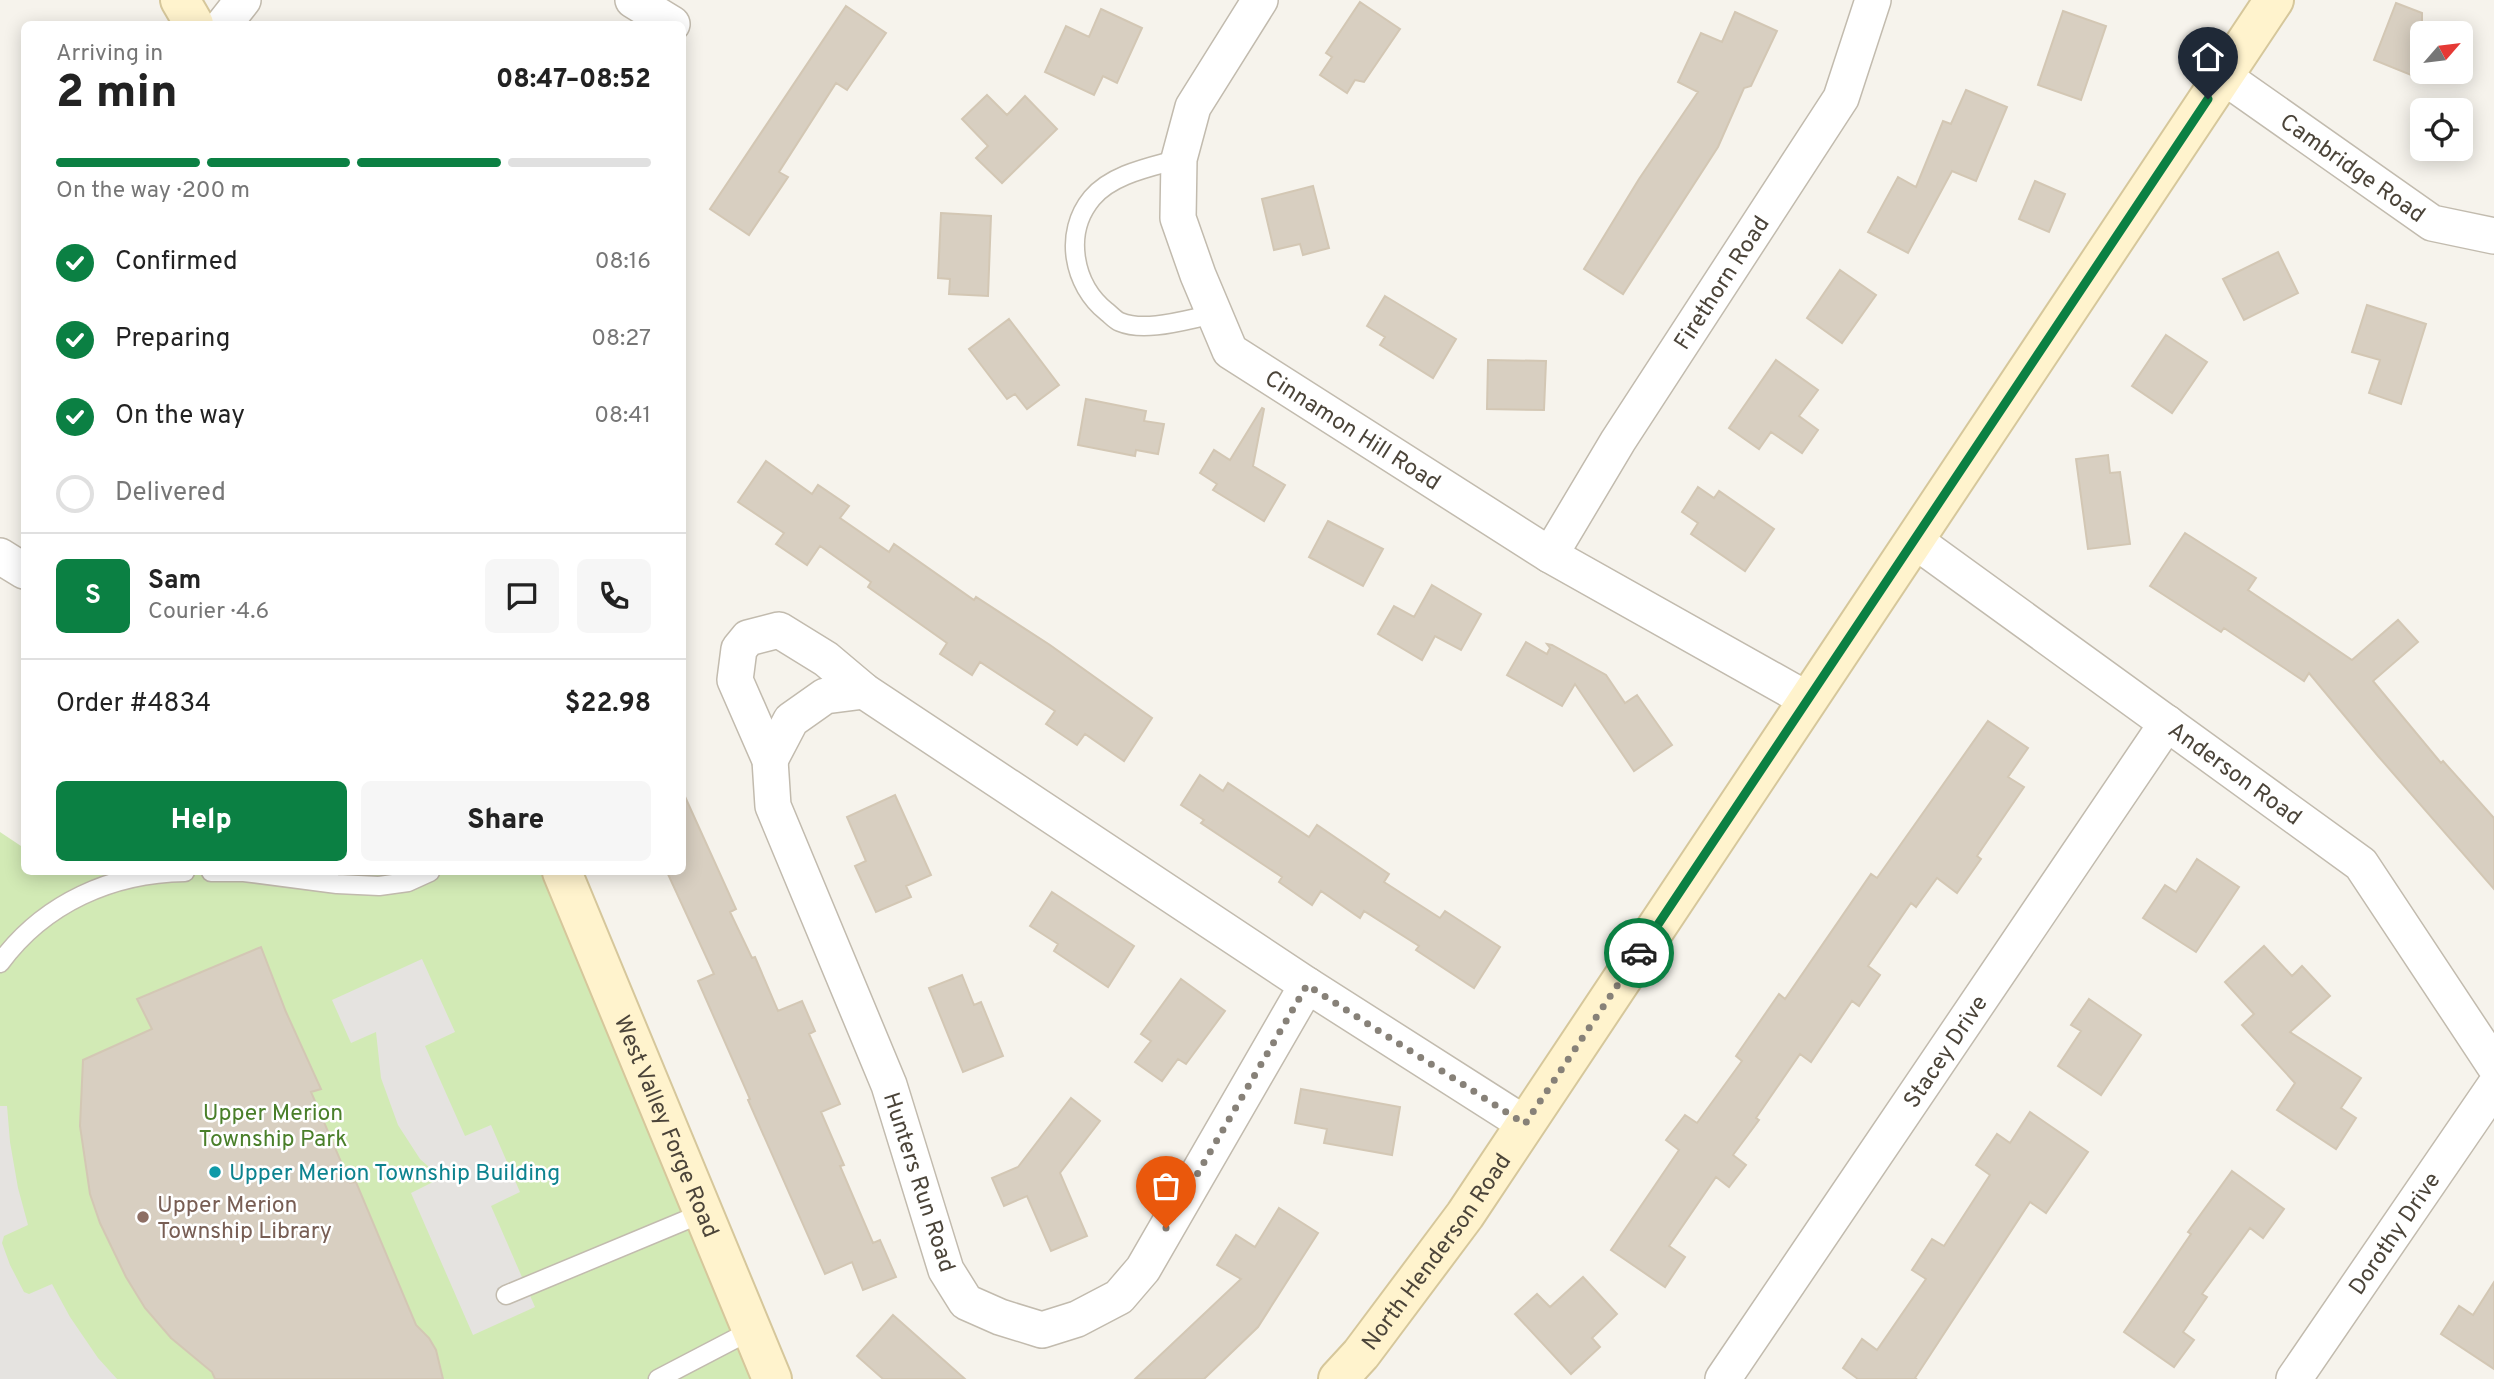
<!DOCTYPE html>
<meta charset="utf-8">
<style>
body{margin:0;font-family:Overpass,sans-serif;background:#f6f6f6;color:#222;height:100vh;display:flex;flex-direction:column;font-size:26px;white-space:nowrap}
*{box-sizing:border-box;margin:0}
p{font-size:23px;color:#767676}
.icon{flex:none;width:38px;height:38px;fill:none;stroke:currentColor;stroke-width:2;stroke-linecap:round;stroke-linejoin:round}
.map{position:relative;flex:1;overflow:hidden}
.details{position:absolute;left:21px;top:21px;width:665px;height:854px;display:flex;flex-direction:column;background:#fff;border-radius:10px;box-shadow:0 4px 18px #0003}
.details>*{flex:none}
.needle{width:46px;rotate:62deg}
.tools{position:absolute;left:2410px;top:21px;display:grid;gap:14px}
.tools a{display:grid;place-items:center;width:63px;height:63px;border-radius:10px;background:#fff;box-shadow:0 4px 18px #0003;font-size:35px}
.pin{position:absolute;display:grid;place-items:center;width:60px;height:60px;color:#fff;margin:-72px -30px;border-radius:50% 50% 50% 0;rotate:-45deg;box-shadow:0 0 7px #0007}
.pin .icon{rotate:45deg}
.courier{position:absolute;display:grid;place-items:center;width:70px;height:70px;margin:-35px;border:5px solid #0b8043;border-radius:50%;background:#fff;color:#222;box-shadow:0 2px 9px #0007}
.summary em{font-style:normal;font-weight:800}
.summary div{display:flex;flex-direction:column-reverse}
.summary{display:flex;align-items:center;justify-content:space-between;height:119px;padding:0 35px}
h1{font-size:46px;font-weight:800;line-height:52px}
.bar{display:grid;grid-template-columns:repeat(4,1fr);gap:10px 7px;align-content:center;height:84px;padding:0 35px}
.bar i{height:9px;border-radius:5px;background:#e0e0e0}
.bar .active{background:#0b8043}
.bar p{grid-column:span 4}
.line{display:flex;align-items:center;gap:18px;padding:0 35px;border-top:2px solid #e0e0e0}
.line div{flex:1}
.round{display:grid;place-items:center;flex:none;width:74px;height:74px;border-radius:10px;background:#f6f6f6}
ol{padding:0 35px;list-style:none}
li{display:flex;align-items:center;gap:21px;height:77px}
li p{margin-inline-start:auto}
li .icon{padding:7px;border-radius:50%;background:#0b8043;color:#fff;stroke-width:4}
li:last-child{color:#767676}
li i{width:38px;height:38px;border:4px solid #e0e0e0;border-radius:50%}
.cta{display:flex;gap:14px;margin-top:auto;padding:14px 35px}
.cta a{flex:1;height:80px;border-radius:10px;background:#0b8043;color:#fff;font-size:28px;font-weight:800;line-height:80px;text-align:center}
.cta a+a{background:#f6f6f6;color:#222}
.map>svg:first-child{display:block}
.green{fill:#d2eab5}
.parking{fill:#e5e3e0}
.building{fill:#d8cfc1;stroke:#d3c7b4;stroke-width:2}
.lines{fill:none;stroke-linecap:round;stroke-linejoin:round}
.lane-casing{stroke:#c2bbae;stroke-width:21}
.street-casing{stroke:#c2bbae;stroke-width:38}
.secondary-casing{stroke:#d6c79b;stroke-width:42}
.lane{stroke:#fff;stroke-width:18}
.street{stroke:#fff;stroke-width:35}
.secondary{stroke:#fff3cd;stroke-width:38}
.done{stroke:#878178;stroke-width:7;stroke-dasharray:0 12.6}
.route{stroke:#0b8043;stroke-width:9}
.culture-dot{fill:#0f9aa8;stroke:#fff;stroke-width:2.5}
.education-dot{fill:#8d6e63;stroke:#fff;stroke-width:2.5}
.labels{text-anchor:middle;stroke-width:5;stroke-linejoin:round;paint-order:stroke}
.street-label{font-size:23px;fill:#4b4439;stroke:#fff}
.park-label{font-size:23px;fill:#4a7f2a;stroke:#fff}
.culture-label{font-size:23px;fill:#0d838f;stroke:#fff;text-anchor:start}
.education-label{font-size:23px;fill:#785e54;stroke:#fff;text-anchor:start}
</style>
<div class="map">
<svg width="2494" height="1379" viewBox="0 0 2494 1379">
<rect width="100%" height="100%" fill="#f6f3ec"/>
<path class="green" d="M 0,832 L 24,848 L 24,872 L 562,872 L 772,1379 L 0,1379 Z"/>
<path class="parking" d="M 422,959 L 455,1032 L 425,1046 L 465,1136 L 491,1125 L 520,1192 L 491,1206 L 535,1307 L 473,1335 L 411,1193 L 441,1178 L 420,1159 L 398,1125 L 381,1078 L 376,1032 L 351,1043 L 332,1000 Z
M 0,1106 L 7,1106 L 10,1142 L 18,1188 L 28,1225 L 4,1236 L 2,1243 L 10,1265 L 24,1292 L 29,1294 L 52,1284 L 70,1317 L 98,1358 L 117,1379 L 0,1379 Z"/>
<path class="building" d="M 1360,2 L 1400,29 L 1364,82 L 1355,80 L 1347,93 L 1320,75 L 1332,57 L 1326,53 Z
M 2396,3 L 2422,13 L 2422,62 L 2416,77 L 2374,60 Z
M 846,6 L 886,33 L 847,90 L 836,83 L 779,172 L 788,177 L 749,235 L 710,209 Z
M 1101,9 L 1142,28 L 1117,83 L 1103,76 L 1094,95 L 1045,72 L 1066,26 L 1089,37 Z
M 2063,11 L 2106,26 L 2081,100 L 2038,85 Z
M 1735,12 L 1777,31 L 1751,86 L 1744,88 L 1718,147 L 1623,294 L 1584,269 L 1639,179 L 1698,92 L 1678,82 L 1701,33 L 1722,42 Z
M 1966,90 L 2007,107 L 1976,181 L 1952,171 L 1908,253 L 1868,232 L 1898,177 L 1916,187 L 1943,121 L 1951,124 Z
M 987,95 L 1007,115 L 1025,96 L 1057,129 L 1002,183 L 976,158 L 988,146 L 962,119 Z
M 2035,181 L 2065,194 L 2049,232 L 2019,219 Z
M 1313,186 L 1329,248 L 1303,255 L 1300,244 L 1274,250 L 1262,199 Z
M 941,213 L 991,216 L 988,296 L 949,294 L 950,279 L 938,278 Z
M 2278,252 L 2298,293 L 2244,320 L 2223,279 Z
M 1840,270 L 1876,295 L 1842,343 L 1807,318 Z
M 1385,296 L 1456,339 L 1433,378 L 1380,345 L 1385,337 L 1367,326 Z
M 2367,305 L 2426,324 L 2401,404 L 2369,393 L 2380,360 L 2352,352 Z
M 1009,319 L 1059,385 L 1027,409 L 1015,394 L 1007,399 L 969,349 Z
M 2166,335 L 2207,362 L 2172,413 L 2132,386 Z
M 1488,360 L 1546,361 L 1544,410 L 1487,409 Z
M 1776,360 L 1818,390 L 1799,416 L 1818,430 L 1802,453 L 1771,432 L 1759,449 L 1729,428 Z
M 1086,399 L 1146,411 L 1144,421 L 1164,424 L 1158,454 L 1136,450 L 1135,456 L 1078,445 Z
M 1262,408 L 1264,409 L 1253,466 L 1285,485 L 1264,521 L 1213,490 L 1217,484 L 1200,473 L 1214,450 L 1230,460 Z
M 2108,455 L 2110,473 L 2120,472 L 2130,544 L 2088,549 L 2076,459 Z
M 766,461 L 812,494 L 818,485 L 849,506 L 840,518 L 889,552 L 894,544 L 974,600 L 976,597 L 1050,645 L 1152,718 L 1124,761 L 1085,734 L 1077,745 L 1046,724 L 1055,711 L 980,662 L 972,675 L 940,654 L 947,643 L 868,587 L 871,582 L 820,546 L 807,565 L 776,544 L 784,533 L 738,502 Z
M 1698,487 L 1714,498 L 1719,491 L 1774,529 L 1745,571 L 1691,534 L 1698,523 L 1682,512 Z
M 1328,521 L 1383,549 L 1363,586 L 1309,557 Z
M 2185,533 L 2256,578 L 2248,590 L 2352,660 L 2398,620 L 2418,642 L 2373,681 L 2441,763 L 2443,761 L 2494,818 L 2494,889 L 2378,756 L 2309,673 L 2304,681 L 2224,628 L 2221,632 L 2150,586 Z
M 1432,585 L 1481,614 L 1461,650 L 1435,636 L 1422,660 L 1378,634 L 1394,606 L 1414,617 Z
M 1526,642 L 1547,654 L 1550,648 L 1547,644 L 1552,645 L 1606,675 L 1625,703 L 1637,695 L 1672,745 L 1634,771 L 1575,684 L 1562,706 L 1507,675 Z
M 1988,721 L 2028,748 L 2008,777 L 2024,787 L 1977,856 L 1981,859 L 1957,893 L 1937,878 L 1916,907 L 1911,903 L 1868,966 L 1880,975 L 1859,1006 L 1852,1001 L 1811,1062 L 1800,1054 L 1756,1118 L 1759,1120 L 1733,1155 L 1746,1165 L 1729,1187 L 1716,1177 L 1669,1246 L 1685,1257 L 1665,1287 L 1611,1250 L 1679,1150 L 1666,1140 L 1685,1115 L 1697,1123 L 1742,1061 L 1736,1056 L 1779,994 L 1785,999 L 1871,874 L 1877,878 Z
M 1200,775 L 1223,791 L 1228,783 L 1309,837 L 1317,825 L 1389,874 L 1384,882 L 1440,918 L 1445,911 L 1500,947 L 1474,988 L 1416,950 L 1419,946 L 1364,911 L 1360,918 L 1321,891 L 1312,905 L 1279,882 L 1282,877 L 1201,823 L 1204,820 L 1181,805 Z
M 682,790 L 736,909 L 730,912 L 752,958 L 755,957 L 778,1011 L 802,1001 L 815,1031 L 809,1034 L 840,1104 L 821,1112 L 844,1165 L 840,1166 L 873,1243 L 880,1240 L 896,1277 L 863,1290 L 852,1262 L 825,1274 L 748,1100 L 750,1099 L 698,981 L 714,974 L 667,872 L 682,872 Z
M 895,795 L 931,875 L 906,886 L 911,897 L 876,912 L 855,866 L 866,861 L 847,817 Z
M 2197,859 L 2239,887 L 2196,952 L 2143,918 L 2165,885 L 2176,892 Z
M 1052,892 L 1134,946 L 1108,987 L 1054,951 L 1058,944 L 1030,926 Z
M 2264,946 L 2292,976 L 2302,966 L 2330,996 L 2290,1032 L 2361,1078 L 2341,1108 L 2356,1118 L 2336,1149 L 2277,1110 L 2295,1083 L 2242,1025 L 2254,1014 L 2225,982 Z
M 261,947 L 286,1012 L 321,1089 L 311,1092 L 350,1183 L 356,1182 L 416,1325 L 429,1338 L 436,1350 L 443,1379 L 215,1379 L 212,1372 L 171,1338 L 145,1308 L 126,1277 L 100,1223 L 90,1194 L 80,1126 L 83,1060 L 152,1029 L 137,999 Z
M 962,975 L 974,1005 L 981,1002 L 1003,1056 L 963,1072 L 929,988 Z
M 1181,979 L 1225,1011 L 1186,1064 L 1178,1059 L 1162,1081 L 1135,1062 L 1151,1041 L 1141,1034 Z
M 2089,999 L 2141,1035 L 2101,1095 L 2058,1066 L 2081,1031 L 2071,1025 Z
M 1301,1089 L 1400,1107 L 1392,1155 L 1324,1143 L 1327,1129 L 1295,1123 Z
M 1071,1098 L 1100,1121 L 1060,1173 L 1087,1236 L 1051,1251 L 1027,1196 L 1004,1206 L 992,1178 L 1018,1167 Z
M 2030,1112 L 2088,1152 L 2046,1213 L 2030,1202 L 1915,1378 L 1917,1379 L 1858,1379 L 1843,1368 L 1862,1339 L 1877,1350 L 1926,1279 L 1912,1270 L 1932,1239 L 1944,1246 L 1990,1175 L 1976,1165 L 1997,1134 L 2010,1143 Z
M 2232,1171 L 2284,1209 L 2263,1238 L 2250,1228 L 2202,1294 L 2207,1297 L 2183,1332 L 2194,1340 L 2174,1367 L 2124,1332 L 2191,1234 L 2188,1232 Z
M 1279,1208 L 1318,1233 L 1258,1327 L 1204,1379 L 1135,1379 L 1241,1279 L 1217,1265 L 1236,1235 L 1255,1247 Z
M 1583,1277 L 1617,1314 L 1592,1338 L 1600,1347 L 1571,1374 L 1515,1314 L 1537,1294 L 1550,1307 Z
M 2494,1282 L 2494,1369 L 2441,1334 L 2459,1306 L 2473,1315 Z
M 893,1315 L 965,1379 L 883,1379 L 857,1356 Z"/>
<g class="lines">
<defs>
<path id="lane" d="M 1179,159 C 1151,167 1112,174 1092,198 C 1063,233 1073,285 1107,312 C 1111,315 1115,320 1120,322 C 1146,333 1188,319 1215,314
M 211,872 L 244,872 L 337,884 L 379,886 L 408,882 L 430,872
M 0,963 C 44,903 112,873 185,872
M 506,1295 L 703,1213
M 658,1379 L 752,1330"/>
<g id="street">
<path d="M 633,0 L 672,24"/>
<path id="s1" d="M 1260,0 L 1193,107 L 1179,159 L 1178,218 L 1198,275 L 1230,351 L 1550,555 L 1808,700"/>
<path d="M 224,24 L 243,0"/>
<path id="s2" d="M 2223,76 L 2432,223 L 2494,236"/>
<path id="s3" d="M 1914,540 L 2361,864 L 2494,1065"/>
<path id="s4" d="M 1550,555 L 1618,441 L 1841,98 L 1873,0"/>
<path d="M 0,556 L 24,571"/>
<path d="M 779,630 L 826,659 L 864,691 L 1307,985 L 1143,1269 L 1119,1297 L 1077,1319 L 1042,1330 L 1000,1317 L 966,1302 L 946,1270 L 889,1085 L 773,806 L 770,760 L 735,680 L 739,649 L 748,638 Z"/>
<path d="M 770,760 L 791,720 L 825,696 L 864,691"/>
<path d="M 1307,985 L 1525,1124"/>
<path id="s5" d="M 1723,1379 L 2167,723"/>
<path id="s6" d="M 2294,1379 L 2494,1087"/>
</g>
<g id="secondary">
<path d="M 180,0 L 194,24"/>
<path id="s7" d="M 562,872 L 772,1379"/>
<path id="s8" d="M 1338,1379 L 1361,1354 L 1465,1215 L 2274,0"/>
</g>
</defs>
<use href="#lane" class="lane-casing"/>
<use href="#street" class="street-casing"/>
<use href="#secondary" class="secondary-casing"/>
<use href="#lane" class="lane"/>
<use href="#street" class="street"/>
<use href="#secondary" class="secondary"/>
</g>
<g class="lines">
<path class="done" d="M 1166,1228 L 1307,985 L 1525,1124 L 1639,953"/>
<path class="route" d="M 1639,953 L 2208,99"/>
</g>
<circle class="culture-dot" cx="215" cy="1172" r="7"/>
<circle class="education-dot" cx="143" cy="1217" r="7"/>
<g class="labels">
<g class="street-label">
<text dy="8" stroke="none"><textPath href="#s2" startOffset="159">Cambridge Road</textPath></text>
<text dy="8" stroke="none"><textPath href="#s4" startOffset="322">Firethorn Road</textPath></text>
<text dy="8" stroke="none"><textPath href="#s1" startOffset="528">Cinnamon Hill Road</textPath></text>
<text dy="8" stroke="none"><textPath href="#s3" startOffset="397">Anderson Road</textPath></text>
<text dy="8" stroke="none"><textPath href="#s5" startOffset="396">Stacey Drive</textPath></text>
<text dy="8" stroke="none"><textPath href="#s7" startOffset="275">West Valley Forge Road</textPath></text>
<text transform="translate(920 1182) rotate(72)" y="8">Hunters Run Road</text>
<text dy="8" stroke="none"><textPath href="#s6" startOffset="177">Dorothy Drive</textPath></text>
<text dy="8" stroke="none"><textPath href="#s8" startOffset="161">North Henderson Road</textPath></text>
</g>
<g class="park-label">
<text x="273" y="1120">Upper Merion<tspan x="273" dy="26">Township Park</tspan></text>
</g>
<g class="culture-label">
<text x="229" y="1180">Upper Merion Township Building</text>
</g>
<g class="education-label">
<text x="157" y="1212">Upper Merion<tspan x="157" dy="26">Township Library</tspan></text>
</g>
</g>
</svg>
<div class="tools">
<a><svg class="needle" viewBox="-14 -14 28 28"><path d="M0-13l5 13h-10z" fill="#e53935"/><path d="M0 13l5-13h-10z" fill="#767676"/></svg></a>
<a><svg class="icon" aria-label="locate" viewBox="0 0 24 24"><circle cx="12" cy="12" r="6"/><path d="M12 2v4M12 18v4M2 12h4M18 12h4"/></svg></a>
</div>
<div class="pin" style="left:1166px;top:1228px;background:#ea580c"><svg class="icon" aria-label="bag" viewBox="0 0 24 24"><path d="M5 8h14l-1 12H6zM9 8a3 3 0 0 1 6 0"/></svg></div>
<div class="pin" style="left:2208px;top:99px;background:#1f2937"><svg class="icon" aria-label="home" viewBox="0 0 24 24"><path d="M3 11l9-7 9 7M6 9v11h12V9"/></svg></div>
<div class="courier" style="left:1639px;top:953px"><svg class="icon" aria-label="car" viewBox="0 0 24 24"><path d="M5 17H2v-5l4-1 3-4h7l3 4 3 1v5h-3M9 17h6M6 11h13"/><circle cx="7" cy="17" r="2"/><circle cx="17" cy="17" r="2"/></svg></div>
<section class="details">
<div class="summary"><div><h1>2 min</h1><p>Arriving in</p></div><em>08:47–08:52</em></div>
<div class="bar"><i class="active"></i><i class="active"></i><i class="active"></i><i></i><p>On the way · 200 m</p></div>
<ol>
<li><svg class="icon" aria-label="check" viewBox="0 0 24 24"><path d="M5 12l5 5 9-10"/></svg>Confirmed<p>08:16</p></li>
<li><svg class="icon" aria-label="check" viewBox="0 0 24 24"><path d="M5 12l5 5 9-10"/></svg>Preparing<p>08:27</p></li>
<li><svg class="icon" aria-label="check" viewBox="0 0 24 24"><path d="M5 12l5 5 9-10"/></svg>On the way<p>08:41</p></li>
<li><i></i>Delivered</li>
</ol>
<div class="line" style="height:126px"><b class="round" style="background:#0b8043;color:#fff">S</b><div><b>Sam</b><p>Courier · 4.6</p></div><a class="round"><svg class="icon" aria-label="chat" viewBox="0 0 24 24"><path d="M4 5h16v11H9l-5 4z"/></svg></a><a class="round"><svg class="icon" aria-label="phone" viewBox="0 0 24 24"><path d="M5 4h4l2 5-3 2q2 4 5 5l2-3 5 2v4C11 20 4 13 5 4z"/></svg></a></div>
<div class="line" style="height:91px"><div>Order #4834</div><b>$22.98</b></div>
<div class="cta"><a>Help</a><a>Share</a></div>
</section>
</div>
